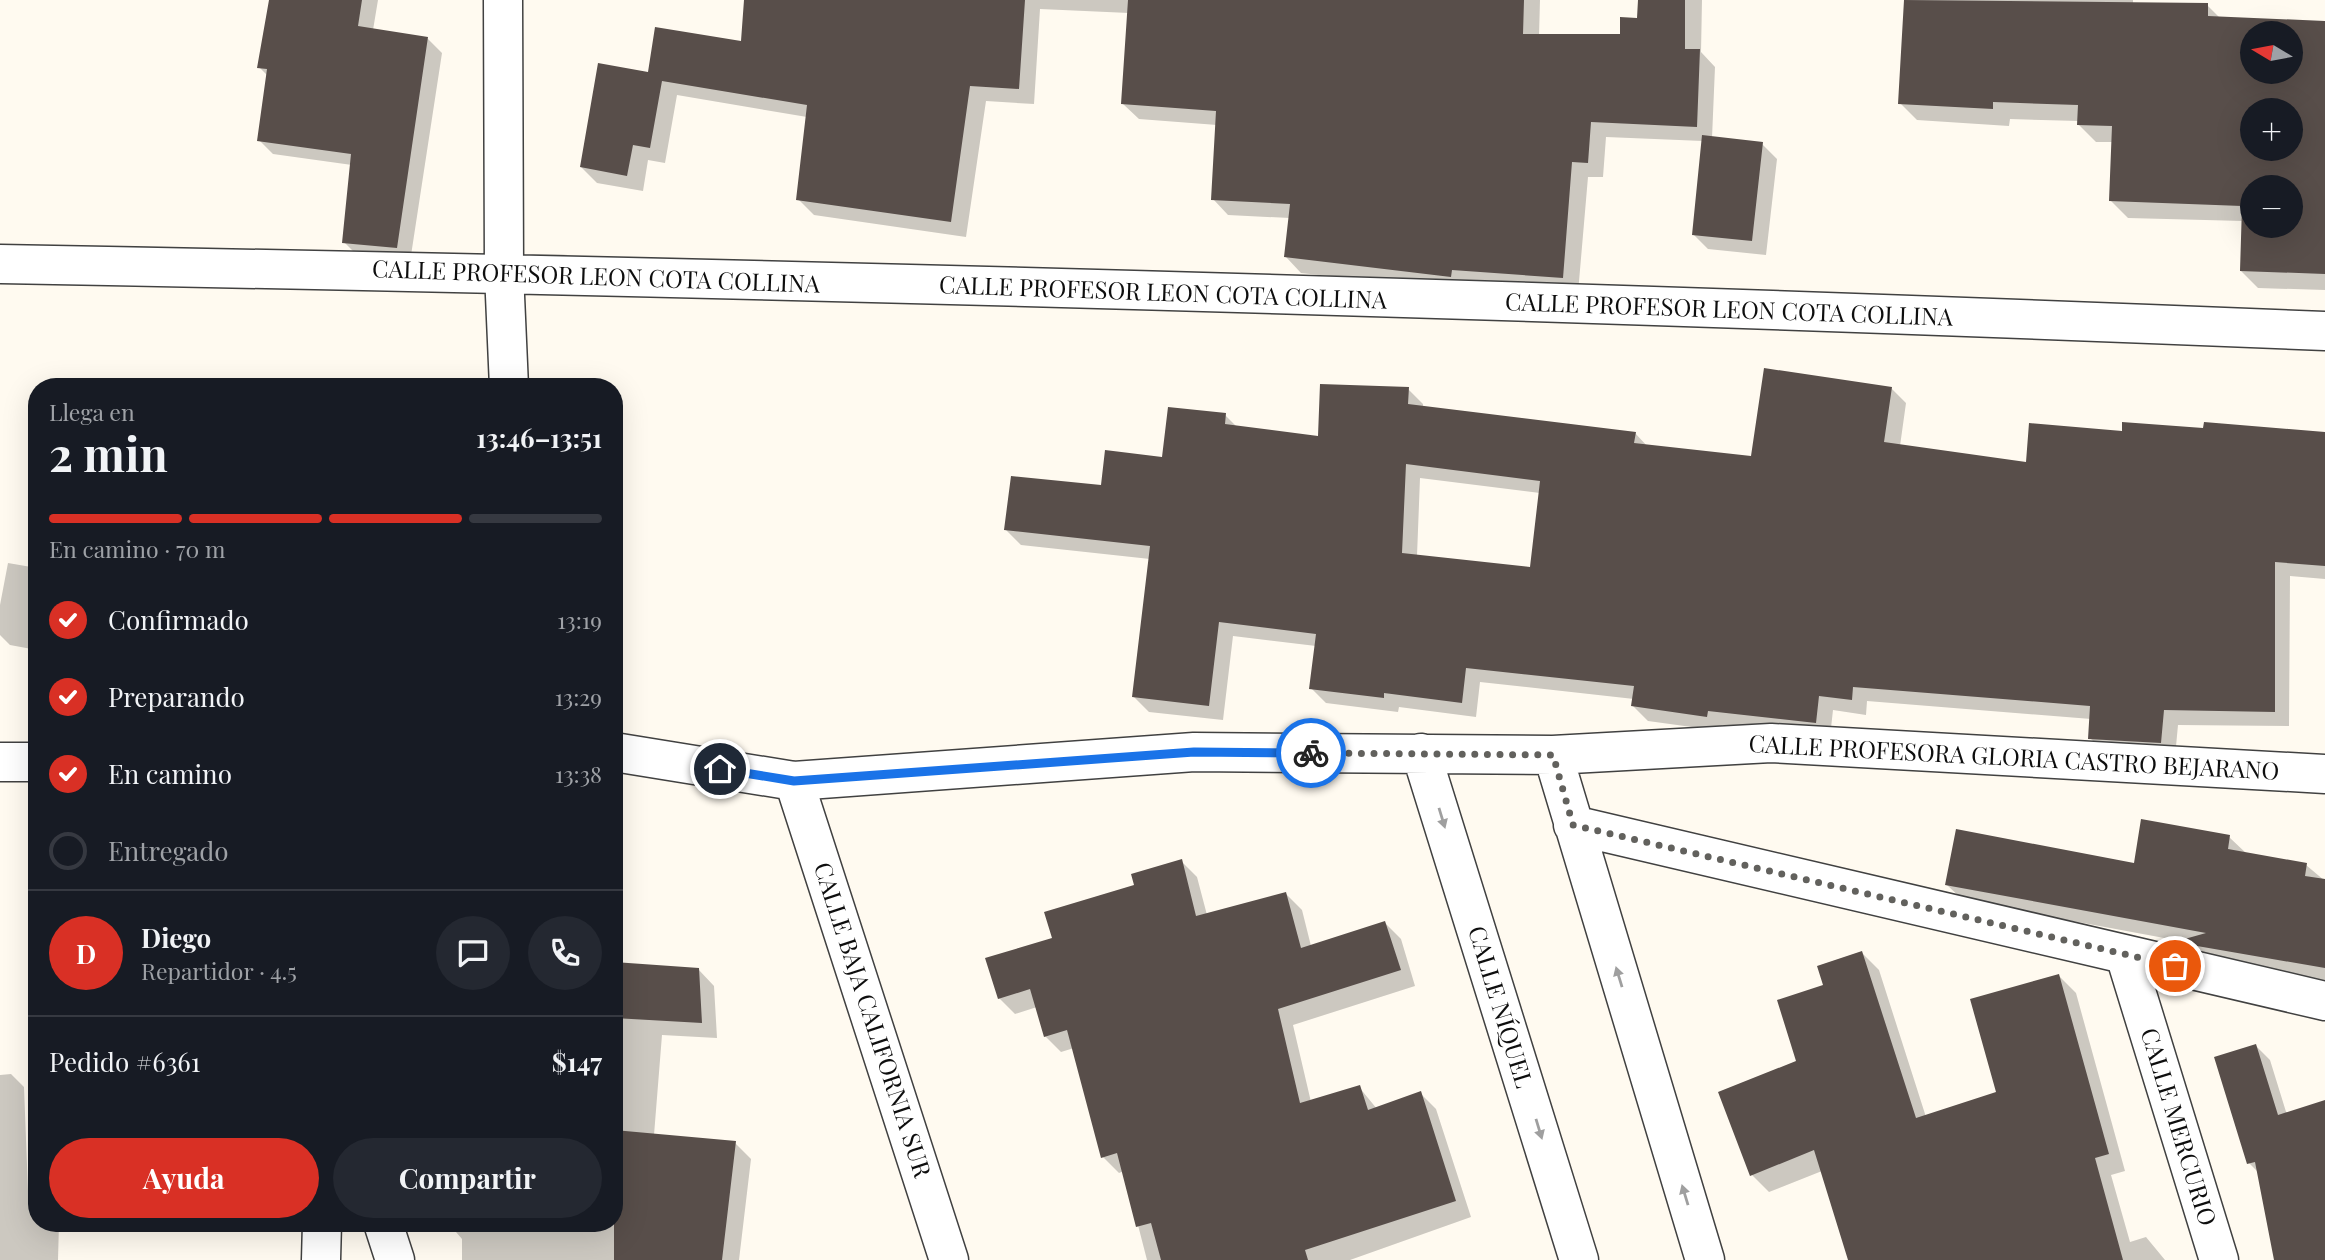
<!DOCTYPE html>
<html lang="es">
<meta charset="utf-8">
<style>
body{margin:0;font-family:"Playfair Display",serif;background:#242831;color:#f1f3f6;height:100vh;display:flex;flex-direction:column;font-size:26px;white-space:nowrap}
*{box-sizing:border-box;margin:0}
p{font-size:23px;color:#9ea1a6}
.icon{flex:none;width:38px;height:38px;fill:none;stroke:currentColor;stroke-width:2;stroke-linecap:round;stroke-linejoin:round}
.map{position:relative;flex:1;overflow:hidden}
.sheet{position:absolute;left:28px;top:378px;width:595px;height:854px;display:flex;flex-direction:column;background:#171b24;border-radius:28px;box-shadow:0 7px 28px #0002}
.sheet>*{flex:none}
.needle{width:46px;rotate:280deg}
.buttons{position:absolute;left:2240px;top:21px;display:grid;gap:14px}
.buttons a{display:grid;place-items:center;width:63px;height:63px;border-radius:50%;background:#171b24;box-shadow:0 7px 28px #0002;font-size:35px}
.pin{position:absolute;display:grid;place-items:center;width:60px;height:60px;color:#fff;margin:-30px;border:4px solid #fff;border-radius:50%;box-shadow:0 2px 7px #0007}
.courier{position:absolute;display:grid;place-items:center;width:70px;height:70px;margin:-35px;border:5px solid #1a73e8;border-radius:50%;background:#fff;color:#222;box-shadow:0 2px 9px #0007}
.overview em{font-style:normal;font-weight:700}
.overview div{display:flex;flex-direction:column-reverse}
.overview{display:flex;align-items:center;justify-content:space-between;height:119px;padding:0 21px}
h1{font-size:46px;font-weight:700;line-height:52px}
.bar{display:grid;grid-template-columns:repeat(4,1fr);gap:10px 7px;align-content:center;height:84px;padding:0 21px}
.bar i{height:9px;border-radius:5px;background:#363941}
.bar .active{background:#d93025}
.bar p{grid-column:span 4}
.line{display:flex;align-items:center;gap:18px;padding:0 21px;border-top:2px solid #363941}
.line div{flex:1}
.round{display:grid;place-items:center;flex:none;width:74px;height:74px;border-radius:37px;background:#242831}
ol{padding:0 21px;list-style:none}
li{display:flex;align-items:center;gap:21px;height:77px}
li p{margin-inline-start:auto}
li .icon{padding:7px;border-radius:50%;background:#d93025;color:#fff;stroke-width:4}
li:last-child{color:#9ea1a6}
li i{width:38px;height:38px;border:4px solid #363941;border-radius:50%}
.button{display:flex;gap:14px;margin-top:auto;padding:14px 21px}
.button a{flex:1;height:80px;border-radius:42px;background:#d93025;color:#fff;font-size:28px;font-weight:700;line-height:80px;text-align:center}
.button a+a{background:#242831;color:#f1f3f6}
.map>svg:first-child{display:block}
.shadow{fill:#0003;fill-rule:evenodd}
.building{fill:#584e4a;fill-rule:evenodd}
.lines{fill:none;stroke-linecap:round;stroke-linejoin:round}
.minor-casing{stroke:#414141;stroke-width:41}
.minor{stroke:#fff;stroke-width:38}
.oneway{fill:#9f9f9f}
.done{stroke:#62615d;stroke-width:7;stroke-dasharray:0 12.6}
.route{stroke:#1a73e8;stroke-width:9}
.labels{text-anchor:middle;stroke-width:7;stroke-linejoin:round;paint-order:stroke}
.street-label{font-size:24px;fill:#0e0e0e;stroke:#fff}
</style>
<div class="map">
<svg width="2325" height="1260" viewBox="0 0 2325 1260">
<rect width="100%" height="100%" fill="#fffaf0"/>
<path class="shadow" d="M 270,0 L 378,0 L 373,30 L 428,39 L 442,53 L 410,262 L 358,256 L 344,242 L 352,165 L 273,154 L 259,140 L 268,76 L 259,67 Z
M 752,0 L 1540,0 L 1539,36 L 1622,35 L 1639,20 L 1639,0 L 1702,0 L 1701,52 L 1715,67 L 1712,138 L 1762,144 L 1777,159 L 1766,255 L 1708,249 L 1693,234 L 1703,141 L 1606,137 L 1603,177 L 1588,177 L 1578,293 L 1467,291 L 1301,273 L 1286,257 L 1290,218 L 1228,215 L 1213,199 L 1217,125 L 1139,119 L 1123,104 L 1129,13 L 1040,9 L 1034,104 L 986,101 L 966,237 L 814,215 L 798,199 L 807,117 L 677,95 L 665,163 L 648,160 L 643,191 L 597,183 L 581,167 L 650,74 L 746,44 Z
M 1906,0 L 2133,0 L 2133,3 L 2207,5 L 2221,19 L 2325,22 L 2325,290 L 2258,288 L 2241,271 L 2243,221 L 2128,218 L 2111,201 L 2114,142 L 2096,142 L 2079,125 L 2079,121 L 2010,119 L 2009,126 L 1917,120 L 1900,103 ZM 2252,33 L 2291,33 L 2291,72 L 2252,72 ZM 2252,110 L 2291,110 L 2291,149 L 2252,149 ZM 2252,187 L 2291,187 L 2291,226 L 2252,226 Z
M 1891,388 L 1906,403 L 1900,446 L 2028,464 L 2325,451 L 2325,579 L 2290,576 L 2289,726 L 2178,725 L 2175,757 L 2105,753 L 2090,738 L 2091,719 L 1867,701 L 1866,715 L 1833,710 L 1830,737 L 1722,725 L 1721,731 L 1648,721 L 1633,706 L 1634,699 L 1480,682 L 1476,717 L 1399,707 L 1398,712 L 1326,703 L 1311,688 L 1316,646 L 1233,636 L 1223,720 L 1149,712 L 1134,697 L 1150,559 L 1021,545 L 1006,530 L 1163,459 L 1225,415 L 1237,427 L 1319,437 L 1408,389 L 1423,404 L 1423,408 L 1635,433 L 1648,447 L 1752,458 ZM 1420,478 L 1540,493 L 1531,569 L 1417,556 Z
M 8,563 L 37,568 L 37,650 L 10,645 L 0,635 L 0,605 Z
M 2229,837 L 2247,854 L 2306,865 L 2325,881 L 2325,982 L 2193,958 L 2175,940 L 1964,901 L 1947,885 L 2135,865 Z
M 1181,861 L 1197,877 L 1207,915 L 1286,894 L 1302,910 L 1311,946 L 1385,923 L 1401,939 L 1415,986 L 1293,1025 L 1311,1102 L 1359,1087 L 1377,1109 L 1420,1093 L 1436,1109 L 1471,1217 L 1350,1260 L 1147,1260 L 1124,1171 L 1119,1173 L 1103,1157 L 1074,1048 L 1061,1052 L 1045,1036 L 1037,1007 L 1015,1014 L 999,998 L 1054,939 Z
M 1862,953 L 1879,970 L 1926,1117 L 1998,1093 L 2059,976 L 2076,993 L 2125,1171 L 2111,1175 L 2130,1242 L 2146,1237 L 2165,1260 L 1850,1260 L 1822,1171 L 1769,1192 L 1752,1175 L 1799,1062 L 1825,986 Z
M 614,964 L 698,969 L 714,986 L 717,1038 L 662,1035 L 654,1135 L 735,1143 L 751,1159 L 739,1260 L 462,1260 L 462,1239 L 456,1232 L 458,1223 L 614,1223 Z
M 2256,1046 L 2270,1060 L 2287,1115 L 2325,1102 L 2325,1260 L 2288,1260 L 2259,1173 L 2249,1163 Z
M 11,1074 L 24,1087 L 28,1191 L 37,1191 L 37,1223 L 59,1223 L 58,1260 L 0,1260 L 0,1075 Z"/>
<path class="building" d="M 269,0 L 362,0 L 358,26 L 428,37 L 397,248 L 342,243 L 351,154 L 257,141 L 267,69 L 257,68 Z
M 744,0 L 1025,0 L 1019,89 L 970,86 L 951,222 L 796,200 L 807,105 L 662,81 L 650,148 L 633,145 L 627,176 L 580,167 L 598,63 L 648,72 L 655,27 L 741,41 Z
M 1128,0 L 1524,0 L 1523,34 L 1620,34 L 1620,17 L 1637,18 L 1638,0 L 1685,0 L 1685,49 L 1700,49 L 1697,127 L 1591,122 L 1588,163 L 1572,162 L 1563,278 L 1452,270 L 1451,277 L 1284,257 L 1290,204 L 1211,200 L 1216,111 L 1121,104 Z
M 1904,0 L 2208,3 L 2208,16 L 2325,21 L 2325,274 L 2240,271 L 2242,206 L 2109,201 L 2112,126 L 2077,125 L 2078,105 L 1993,102 L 1993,109 L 1898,104 ZM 2252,33 L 2291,33 L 2291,72 L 2252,72 ZM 2252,110 L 2291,110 L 2291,149 L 2252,149 ZM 2252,187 L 2291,187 L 2291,226 L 2252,226 Z
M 1702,135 L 1763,142 L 1752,241 L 1692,235 Z
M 1764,368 L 1892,387 L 1884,442 L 2026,462 L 2029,423 L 2122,431 L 2122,422 L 2203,428 L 2204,422 L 2325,432 L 2325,566 L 2275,562 L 2275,712 L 2164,710 L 2161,743 L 2088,739 L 2090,706 L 1853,687 L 1852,700 L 1819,696 L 1816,723 L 1708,711 L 1707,717 L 1631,706 L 1634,686 L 1466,668 L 1462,703 L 1384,693 L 1384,698 L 1309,689 L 1316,634 L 1219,622 L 1209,706 L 1132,697 L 1150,546 L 1004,530 L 1011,476 L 1101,485 L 1105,450 L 1162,457 L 1168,407 L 1226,413 L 1225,424 L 1318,436 L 1320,384 L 1409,387 L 1408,404 L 1636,432 L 1634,443 L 1751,456 ZM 1406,464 L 1540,481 L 1530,567 L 1402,553 Z
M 2141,819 L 2230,835 L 2228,849 L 2307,863 L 2305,876 L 2325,879 L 2325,968 L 2174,942 L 2206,933 L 1945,885 L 1956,829 L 2134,863 Z
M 1182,859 L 1196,916 L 1286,892 L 1301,948 L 1385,921 L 1401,970 L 1278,1009 L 1300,1103 L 1360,1085 L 1368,1110 L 1421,1091 L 1456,1201 L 1305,1250 L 1308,1260 L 1161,1260 L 1151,1223 L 1136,1227 L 1117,1153 L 1101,1158 L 1067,1030 L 1044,1037 L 1030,989 L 998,999 L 985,958 L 1052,938 L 1044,912 L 1134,885 L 1131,874 Z
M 1862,951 L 1916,1118 L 1996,1092 L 1970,999 L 2059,974 L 2109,1154 L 2095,1158 L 2123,1260 L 1848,1260 L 1814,1150 L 1750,1176 L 1718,1092 L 1796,1061 L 1777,1000 L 1823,985 L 1817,966 Z
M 614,962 L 699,968 L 702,1023 L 614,1018 Z
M 2256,1044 L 2278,1115 L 2325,1100 L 2325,1260 L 2274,1260 L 2255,1162 L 2247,1164 L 2214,1057 Z
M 614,1130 L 736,1141 L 722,1260 L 614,1260 Z"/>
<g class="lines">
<defs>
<path id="minor" d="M 503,0 L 504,273 L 509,387
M 0,264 C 775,278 1550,299 2325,331
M 614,752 L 794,781 L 1194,752 L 1553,755 L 1771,743 L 2325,774
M 1421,753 L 1579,1260
M 1553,755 L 1705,1260
M 0,762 L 37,762
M 794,781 L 949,1260
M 1573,825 L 2325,1001
M 2125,955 L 2219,1260
M 383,1223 L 395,1260
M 321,1260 L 322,1223"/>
</defs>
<use href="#minor" class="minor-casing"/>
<use href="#minor" class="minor"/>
</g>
<defs><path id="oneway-solid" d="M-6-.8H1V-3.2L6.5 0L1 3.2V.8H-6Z" transform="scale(1.75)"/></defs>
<g class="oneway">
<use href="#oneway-solid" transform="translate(1442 818) rotate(73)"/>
<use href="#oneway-solid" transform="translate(1619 977) rotate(-107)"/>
<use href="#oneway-solid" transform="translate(1539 1129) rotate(73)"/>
<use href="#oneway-solid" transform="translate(1685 1195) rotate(-107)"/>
</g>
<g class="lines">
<path class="done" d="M 1311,753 L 1553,755 L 1573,825 L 2175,966"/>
<path class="route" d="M 720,769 L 794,781 L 1194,752 L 1311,753"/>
</g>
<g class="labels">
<g class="street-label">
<text transform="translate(596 277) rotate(2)" y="8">CALLE PROFESOR LEON COTA COLLINA</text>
<text transform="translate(1163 293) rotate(2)" y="8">CALLE PROFESOR LEON COTA COLLINA</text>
<text transform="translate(1729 310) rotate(2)" y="8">CALLE PROFESOR LEON COTA COLLINA</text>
<text transform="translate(2014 758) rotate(3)" y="8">CALLE PROFESORA GLORIA CASTRO BEJARANO</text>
<text transform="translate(1500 1007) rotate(73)" y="8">CALLE NÍQUEL</text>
<text transform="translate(872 1020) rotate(72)" y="8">CALLE BAJA CALIFORNIA SUR</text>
<text transform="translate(2178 1127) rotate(73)" y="8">CALLE MERCURIO</text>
</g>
</g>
</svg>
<div class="buttons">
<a><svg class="needle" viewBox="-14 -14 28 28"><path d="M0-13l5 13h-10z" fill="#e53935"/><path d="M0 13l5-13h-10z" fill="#9ea1a6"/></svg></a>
<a>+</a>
<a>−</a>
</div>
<div class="pin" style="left:2175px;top:966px;background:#ea580c"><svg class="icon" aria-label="bag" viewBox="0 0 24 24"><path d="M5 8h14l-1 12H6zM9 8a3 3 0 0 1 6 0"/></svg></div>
<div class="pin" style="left:720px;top:769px;background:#1f2937"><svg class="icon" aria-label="home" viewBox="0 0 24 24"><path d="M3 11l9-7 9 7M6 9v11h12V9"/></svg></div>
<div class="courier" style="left:1311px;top:753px"><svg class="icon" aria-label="bike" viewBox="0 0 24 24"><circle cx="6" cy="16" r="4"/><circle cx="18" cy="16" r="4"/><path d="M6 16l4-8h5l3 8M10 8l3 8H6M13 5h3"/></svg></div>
<section class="sheet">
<div class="overview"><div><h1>2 min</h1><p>Llega en</p></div><em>13:46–13:51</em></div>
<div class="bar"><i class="active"></i><i class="active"></i><i class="active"></i><i></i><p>En camino · 70 m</p></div>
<ol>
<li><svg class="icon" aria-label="check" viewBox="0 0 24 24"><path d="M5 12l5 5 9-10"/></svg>Confirmado<p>13:19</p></li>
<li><svg class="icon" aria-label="check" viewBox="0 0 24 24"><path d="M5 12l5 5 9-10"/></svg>Preparando<p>13:29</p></li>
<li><svg class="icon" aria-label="check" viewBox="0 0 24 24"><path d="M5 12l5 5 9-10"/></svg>En camino<p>13:38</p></li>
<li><i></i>Entregado</li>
</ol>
<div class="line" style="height:126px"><b class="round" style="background:#d93025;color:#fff">D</b><div><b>Diego</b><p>Repartidor · 4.5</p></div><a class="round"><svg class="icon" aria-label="chat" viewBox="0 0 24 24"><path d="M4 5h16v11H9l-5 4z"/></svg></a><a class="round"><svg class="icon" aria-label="phone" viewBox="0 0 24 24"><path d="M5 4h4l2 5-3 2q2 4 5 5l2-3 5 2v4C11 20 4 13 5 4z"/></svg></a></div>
<div class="line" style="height:91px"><div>Pedido #6361</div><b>$147</b></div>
<div class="button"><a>Ayuda</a><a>Compartir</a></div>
</section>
</div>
